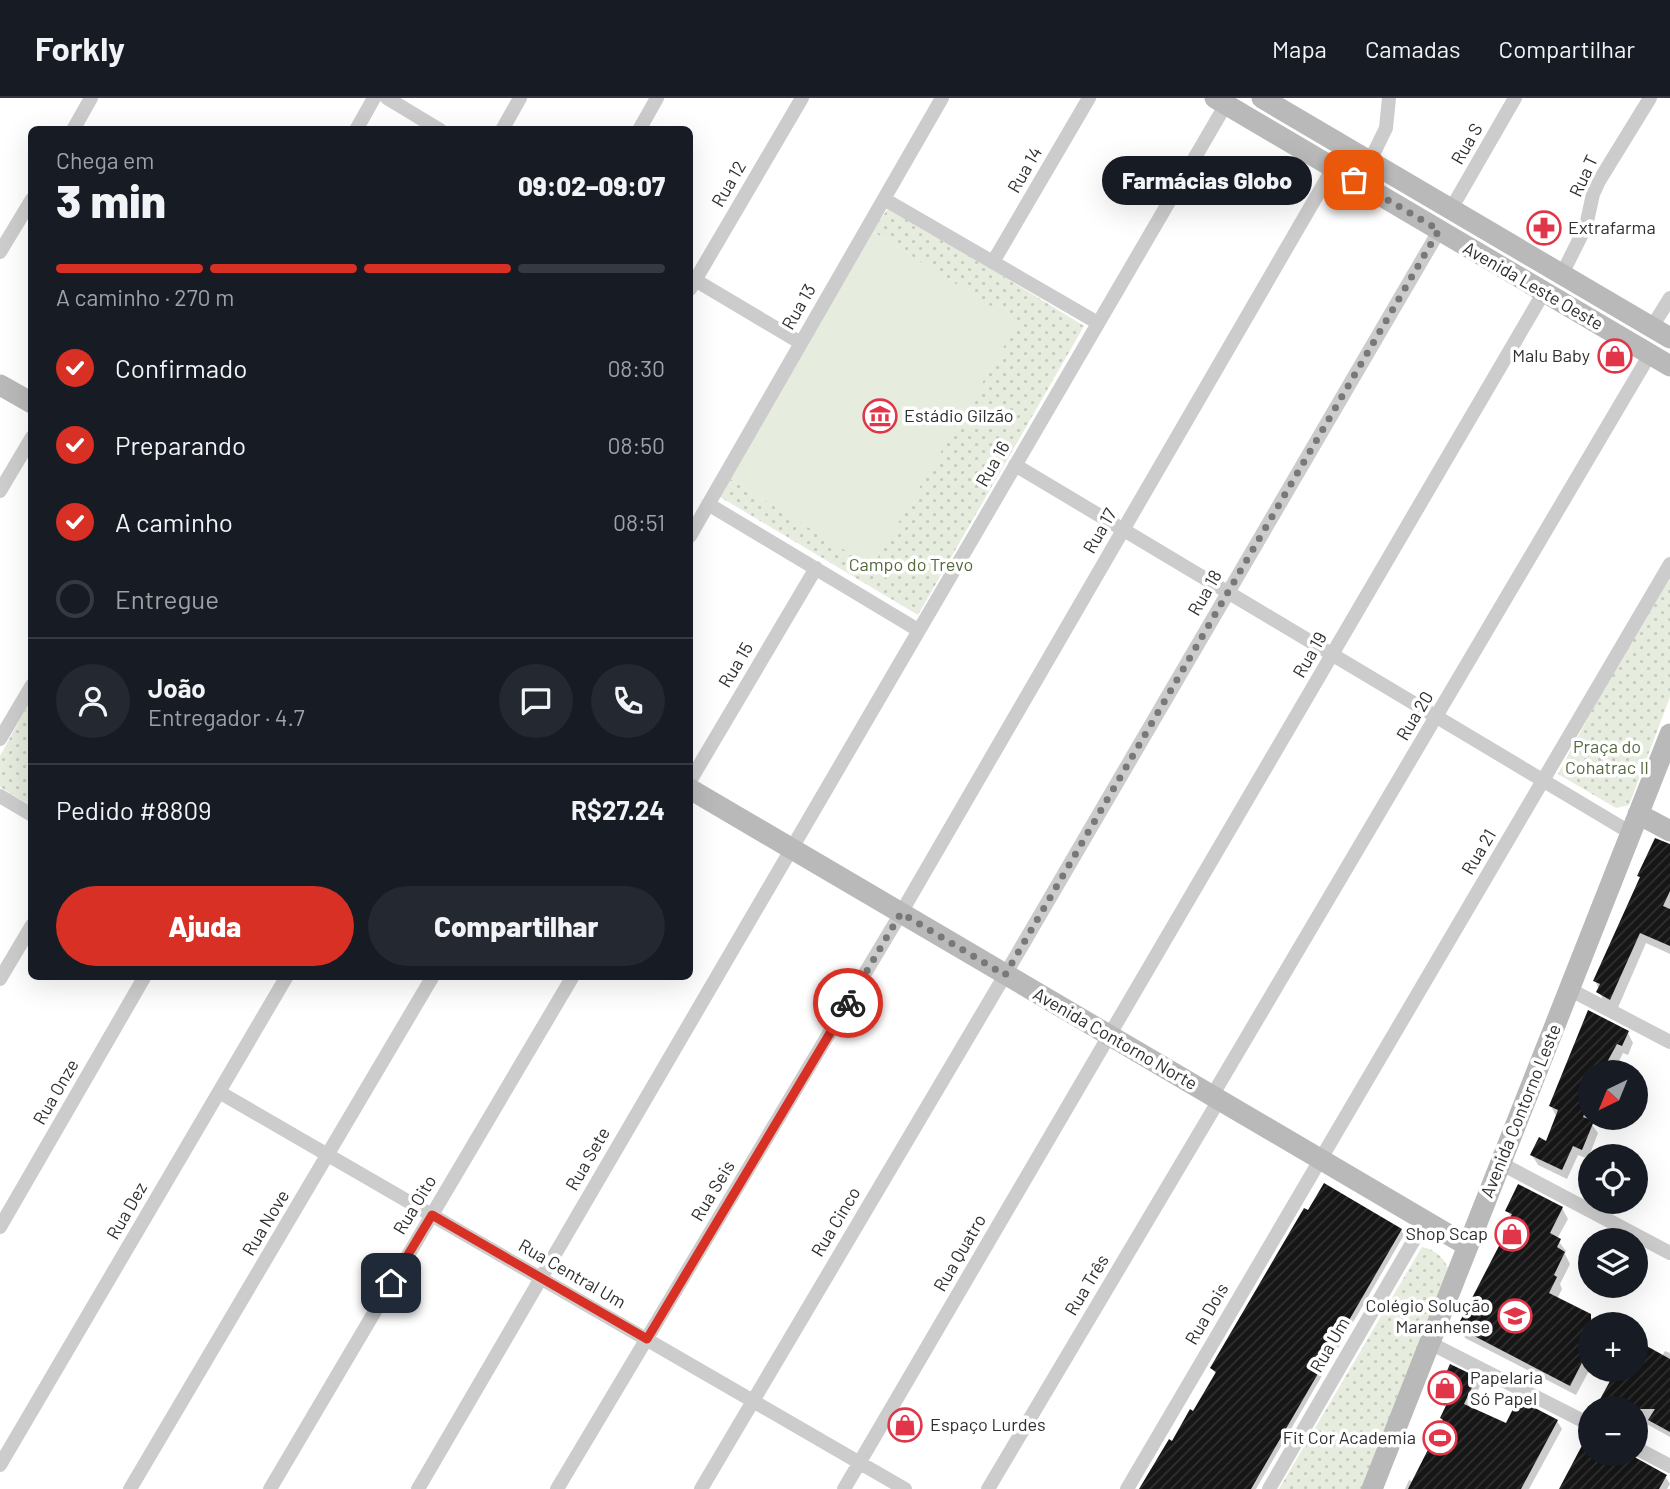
<!DOCTYPE html>
<html lang="pt">
<meta charset="utf-8">
<style>
body{margin:0;font-family:Barlow,sans-serif;background:#242831;color:#f1f3f6;height:100vh;display:flex;flex-direction:column;font-size:26px;white-space:nowrap}
*{box-sizing:border-box;margin:0}
p{font-size:23px;color:#9ea1a6}
.icon{flex:none;width:38px;height:38px;fill:none;stroke:currentColor;stroke-width:2;stroke-linecap:round;stroke-linejoin:round}
.map{position:relative;flex:1;overflow:hidden}
.panel{position:absolute;left:28px;top:28px;width:665px;height:854px;display:flex;flex-direction:column;background:#171b24;border-radius:10px;box-shadow:0 7px 28px #0002}
.panel>*{flex:none}
.needle{width:46px;rotate:223deg}
.buttons{position:absolute;left:1578px;top:962px;display:grid;gap:14px}
.buttons a{display:grid;place-items:center;width:70px;height:70px;border-radius:50%;background:#171b24;box-shadow:0 7px 28px #0002;font-size:35px}
.pin{position:absolute;display:grid;place-items:center;width:60px;height:60px;color:#fff;margin:-30px;border-radius:14px;box-shadow:0 4px 10px #0006}
.courier{position:absolute;display:grid;place-items:center;width:70px;height:70px;margin:-35px;border:5px solid #d93025;border-radius:50%;background:#fff;color:#222;box-shadow:0 2px 9px #0007}
.bubble{position:absolute;height:49px;border-radius:24px;background:#171b24;box-shadow:0 7px 28px #0002;font-size:23px;font-weight:800;line-height:49px;text-align:center}
.overview em{font-style:normal;font-weight:800}
.overview div{display:flex;flex-direction:column-reverse}
.overview{display:flex;align-items:center;justify-content:space-between;height:119px;padding:0 28px}
h1{font-size:46px;font-weight:800;line-height:52px}
.bar{display:grid;grid-template-columns:repeat(4,1fr);gap:10px 7px;align-content:center;height:84px;padding:0 28px}
.bar i{height:9px;border-radius:5px;background:#363941}
.bar .on{background:#d93025}
.bar p{grid-column:span 4}
.line{display:flex;align-items:center;gap:18px;padding:0 28px;border-top:2px solid #363941}
.line div{flex:1}
.round{display:grid;place-items:center;flex:none;width:74px;height:74px;border-radius:37px;background:#242831}
ol{padding:0 28px;list-style:none}
li{display:flex;align-items:center;gap:21px;height:77px}
li p{margin-inline-start:auto}
li .icon{padding:7px;border-radius:50%;background:#d93025;color:#fff;stroke-width:4}
li:last-child{color:#9ea1a6}
li i{width:38px;height:38px;border:4px solid #363941;border-radius:50%}
.cta{display:flex;gap:14px;margin-top:auto;padding:14px 28px}
.cta a{flex:1;height:80px;border-radius:42px;background:#d93025;color:#fff;font-size:28px;font-weight:800;line-height:80px;text-align:center}
.cta a+a{background:#242831;color:#f1f3f6}
header{display:flex;align-items:center;gap:42px;box-sizing:border-box;height:98px;padding:0 35px;background:#171b24;border-bottom:2px solid #363941}
header strong{font-size:33px}
nav{display:flex;gap:38px;margin-inline-start:auto;font-size:24px}
.map>svg:first-child{display:block}
.green{fill:#e6ecde}
.park{fill:url(#park-dots)}
.shadow{fill:#0003}
.building{fill:url(#building-hatch)}
.lines{fill:none;stroke-linecap:round;stroke-linejoin:round}
.street{stroke:#ccc;stroke-width:14}
.secondary{stroke:#b9b9b9;stroke-width:21}
.done{stroke:#787878;stroke-width:7;stroke-dasharray:0 12.6}
.route{stroke:#d93025;stroke-width:9}
.labels{text-anchor:middle;stroke-width:7;stroke-linejoin:round;paint-order:stroke}
.street-label{font-size:18px;fill:#2f2f2f;stroke:#fff}
.poi-label{font-size:18px;fill:#2f2f2f;stroke:#fff;text-anchor:start}
.park-label{font-size:18px;fill:#546a3d;stroke:#fff}
</style>
<header>
<strong>Forkly</strong>
<nav><a>Mapa</a><a>Camadas</a><a>Compartilhar</a></nav>
</header>
<div class="map">
<svg width="1670" height="1391" viewBox="0 0 1670 1391">
<defs>
<pattern id="park-dots" width="8" height="8" patternUnits="userSpaceOnUse" patternTransform="scale(1.75)"><rect width="8" height="8" fill="#e6ecde"/><path d="M2 2h.1M6 6h.1" fill="none" stroke="#c6cbbf" stroke-width="1.8" stroke-linecap="round"/></pattern>
<pattern id="building-hatch" width="6" height="6" patternUnits="userSpaceOnUse" patternTransform="scale(1.75)"><rect width="6" height="6" fill="#161616"/><path d="M-1 1l2-2M0 6l6-6M5 7l2-2" fill="none" stroke="#303030"/></pattern>
</defs>
<rect width="100%" height="100%" fill="#fff"/>
<path class="green" d="M 872,133 L 1019,225 L 872,470 L 730,381 Z"/>
<path class="park" d="M 890,108 L 1084,228 L 918,517 L 720,399 L 730,381 L 872,469 L 1018,225 L 872,133 Z
M 1670,472 L 1670,599 L 1629,707 L 1616,710 L 1558,676 L 1648,508 Z
M 31,602 L 31,708 L 0,689 L 0,658 Z
M 1422,1149 C 1437,1152 1445,1161 1450,1175 L 1362,1391 L 1279,1391 Z"/>
<path class="shadow" d="M 1670,748 L 1670,856 L 1646,845 L 1617,912 L 1604,905 L 1595,882 L 1641,782 L 1639,778 Z
M 1628,935 L 1633,945 L 1628,957 L 1623,955 L 1613,975 L 1591,975 L 1590,1024 L 1598,1035 L 1588,1061 L 1578,1057 L 1567,1081 L 1538,1067 L 1532,1057 L 1547,1045 L 1556,1018 L 1551,1008 Z
M 1562,1110 L 1568,1121 L 1557,1141 L 1566,1153 L 1565,1156 L 1570,1166 L 1560,1186 L 1562,1191 L 1557,1201 L 1604,1227 L 1591,1227 L 1591,1269 L 1576,1297 L 1465,1240 L 1459,1229 L 1502,1145 L 1512,1121 L 1507,1112 Z
M 1401,1132 L 1404,1137 L 1256,1391 L 1141,1391 L 1193,1315 L 1216,1277 L 1212,1270 Z
M 1665,1253 L 1670,1255 L 1670,1339 L 1636,1320 L 1636,1311 L 1604,1311 L 1600,1305 L 1636,1272 L 1662,1258 Z
M 1475,1281 L 1480,1288 L 1470,1310 L 1507,1328 L 1557,1323 L 1562,1331 L 1529,1391 L 1405,1391 L 1409,1382 L 1413,1384 L 1444,1323 L 1450,1303 L 1444,1300 L 1440,1293 Z
M 1591,1356 L 1665,1378 L 1670,1386 L 1667,1391 L 1561,1391 Z"/>
<path class="building" d="M 1655,740 L 1670,746 L 1670,793 L 1663,808 L 1670,811 L 1670,848 L 1640,835 L 1610,902 L 1596,894 L 1600,886 L 1593,883 L 1640,779 L 1637,778 Z
M 1588,912 L 1629,933 L 1622,948 L 1617,946 L 1601,975 L 1591,975 L 1591,1000 L 1583,1019 L 1594,1023 L 1582,1052 L 1573,1048 L 1562,1072 L 1530,1057 L 1539,1039 L 1546,1043 L 1558,1012 L 1549,1008 Z
M 1324,1085 L 1402,1131 L 1251,1391 L 1139,1391 L 1169,1341 L 1172,1343 L 1190,1311 L 1193,1313 L 1216,1274 L 1210,1270 L 1304,1110 L 1308,1112 Z
M 1518,1086 L 1563,1109 L 1550,1135 L 1561,1141 L 1557,1149 L 1565,1154 L 1554,1177 L 1557,1179 L 1549,1195 L 1591,1216 L 1591,1247 L 1570,1288 L 1457,1229 L 1501,1144 L 1498,1143 L 1512,1116 L 1505,1113 Z
M 1636,1242 L 1670,1261 L 1670,1334 L 1648,1322 L 1655,1311 L 1609,1311 L 1598,1305 L 1616,1272 L 1636,1272 Z
M 1450,1266 L 1477,1279 L 1464,1306 L 1506,1325 L 1518,1301 L 1558,1322 L 1521,1391 L 1408,1391 L 1443,1322 L 1440,1320 L 1450,1299 L 1438,1293 Z
M 1588,1336 L 1591,1337 L 1591,1356 L 1629,1356 L 1667,1377 L 1659,1391 L 1559,1391 Z"/>
<g class="lines">
<path class="street" d="M 387,0 L 440,32
M 73,32 L 91,0
M 356,32 L 374,0
M 502,32 L 520,0
M 639,32 L 657,0
M 1370,63 L 1386,30 L 1389,0
M 884,101 L 1098,225
M 1451,111 L 1515,0
M 0,154 L 32,101
M 993,164 L 1089,0
M 1562,176 L 1586,128 L 1593,96 L 1599,83 L 1650,0
M 690,179 L 801,245
M 690,191 L 802,0
M 1652,229 L 1670,200
M 1015,367 L 1631,735
M 0,393 L 32,339
M 708,406 L 918,532
M 690,438 L 942,0
M 0,641 L 32,587
M 690,683 L 816,470
M 0,698 L 32,717
M 0,881 L 32,827
M 1569,891 L 1670,944
M 219,994 L 905,1391
M 1212,998 L 1650,256
M 1500,1065 L 1670,1155
M 0,1129 L 145,878
M 1430,1245 L 1591,1327
M 1636,1350 L 1670,1368
M 0,1367 L 287,878
M 130,1391 L 433,878
M 270,1391 L 573,878
M 418,1391 L 1229,1
M 557,1391 L 901,815 L 1333,70
M 701,1391 L 1005,877 L 1439,133
M 844,1391 L 1544,194
M 988,1391 L 1219,1002
M 1127,1391 L 1670,466
M 1269,1391 L 1425,1123"/>
<path class="secondary" d="M 1215,0 L 1670,268
M 1262,0 L 1670,240
M 0,287 L 32,305
M 690,691 L 1468,1148
M 1638,716 L 1670,733
M 1372,1391 L 1670,636"/>
</g>
<g class="lines">
<path class="done" d="M 848,905 L 901,815 L 1005,877 L 1439,132 L 1354,82"/>
<path class="route" d="M 391,1185 L 432,1117 L 647,1241 L 848,905"/>
</g>
<defs>
<symbol id="pharmacy-ring" viewBox="-11 -11 22 22"><circle r="9.5" fill="#fff" stroke="#e13649" stroke-width="1.5"/><path d="M-2-6h4v4h4v4h-4v4h-4v-4h-4v-4h4Z" fill="#e13649"/></symbol>
<symbol id="shop-ring" viewBox="-11 -11 22 22"><circle r="9.5" fill="#fff" stroke="#e13649" stroke-width="1.5"/><path d="M-5-2.5h2.3a2.7 3.5 0 0 1 5.4 0H5L5.5 6h-11ZM-1.5-2.5h3a1.5 2.3 0 0 0-3 0Z" fill="#e13649"/></symbol>
<symbol id="museum-ring" viewBox="-11 -11 22 22"><circle r="9.5" fill="#fff" stroke="#e13649" stroke-width="1.5"/><path d="M0-6L6-3V-2H-6V-3ZM-5-1h2V3h-2ZM-1-1h2V3h-2ZM3-1h2V3H3ZM-6 4H6V6H-6Z" fill="#e13649"/></symbol>
<symbol id="school-ring" viewBox="-11 -11 22 22"><circle r="9.5" fill="#fff" stroke="#e13649" stroke-width="1.5"/><path d="M0-5L7-2L0 1L-7-2ZM-4 1L0 2.5L4 1V4Q0 6-4 4Z" fill="#e13649"/></symbol>
<symbol id="stadium-ring" viewBox="-11 -11 22 22"><circle r="9.5" fill="#fff" stroke="#e13649" stroke-width="1.5"/><path d="M0-5a6.5 5 0 1 0 0 10a6.5 5 0 1 0 0-10ZM-3.5-1.8h7v3.6h-7Z" fill="#e13649"/></symbol>
</defs>
<g fill-rule="evenodd">
<use href="#pharmacy-ring" x="1525" y="111" width="38" height="38"/>
<use href="#shop-ring" x="1596" y="239" width="38" height="38"/>
<use href="#museum-ring" x="861" y="299" width="38" height="38"/>
<use href="#shop-ring" x="1493" y="1117" width="38" height="38"/>
<use href="#school-ring" x="1496" y="1199" width="38" height="38"/>
<use href="#shop-ring" x="1426" y="1271" width="38" height="38"/>
<use href="#shop-ring" x="886" y="1308" width="38" height="38"/>
<use href="#stadium-ring" x="1421" y="1321" width="38" height="38"/>
</g>
<g class="labels">
<g class="street-label">
<text transform="translate(1467 46) rotate(-60)" y="6">Rua S</text>
<text transform="translate(1025 72) rotate(-60)" y="6">Rua 14</text>
<text transform="translate(1584 78) rotate(-65)" y="6">Rua T</text>
<text transform="translate(729 86) rotate(-60)" y="6">Rua 12</text>
<text transform="translate(1533 188) rotate(30)" y="6">Avenida Leste Oeste</text>
<text transform="translate(799 209) rotate(-60)" y="6">Rua 13</text>
<text transform="translate(993 366) rotate(-60)" y="6">Rua 16</text>
<text transform="translate(1100 433) rotate(-60)" y="6">Rua 17</text>
<text transform="translate(1205 495) rotate(-60)" y="6">Rua 18</text>
<text transform="translate(1310 557) rotate(-60)" y="6">Rua 19</text>
<text transform="translate(736 567) rotate(-59)" y="6">Rua 15</text>
<text transform="translate(1415 618) rotate(-59)" y="6">Rua 20</text>
<text transform="translate(1479 754) rotate(-59)" y="6">Rua 21</text>
<text transform="translate(1115 941) rotate(30)" y="6">Avenida Contorno Norte</text>
<text transform="translate(56 994) rotate(-60)" y="6">Rua Onze</text>
<text transform="translate(1521 1013) rotate(-68)" y="6">Avenida Contorno Leste</text>
<text transform="translate(588 1061) rotate(-60)" y="6">Rua Sete</text>
<text transform="translate(713 1093) rotate(-59)" y="6">Rua Seis</text>
<text transform="translate(415 1107) rotate(-59)" y="6">Rua Oito</text>
<text transform="translate(127 1113) rotate(-60)" y="6">Rua Dez</text>
<text transform="translate(836 1124) rotate(-59)" y="6">Rua Cinco</text>
<text transform="translate(266 1125) rotate(-59)" y="6">Rua Nove</text>
<text transform="translate(960 1155) rotate(-60)" y="6">Rua Quatro</text>
<text transform="translate(572 1176) rotate(30)" y="6">Rua Central Um</text>
<text transform="translate(1087 1187) rotate(-59)" y="6">Rua Três</text>
<text transform="translate(1207 1216) rotate(-60)" y="6">Rua Dois</text>
<text transform="translate(1330 1247) rotate(-60)" y="6">Rua Um</text>
</g>
<g class="poi-label">
<text x="1568" y="136">Extrafarma</text>
<text x="1590" y="264" text-anchor="end">Malu Baby</text>
<text x="904" y="324">Estádio Gilzão</text>
<text x="1488" y="1142" text-anchor="end">Shop Scap</text>
<text x="1490" y="1214" text-anchor="end">Colégio Solução<tspan x="1490" dy="21">Maranhense</tspan></text>
<text x="1470" y="1286">Papelaria<tspan x="1470" dy="21">Só Papel</tspan></text>
<text x="930" y="1333">Espaço Lurdes</text>
<text x="1416" y="1346" text-anchor="end">Fit Cor Academia</text>
</g>
<g class="park-label">
<text x="911" y="473">Campo do Trevo</text>
<text x="1607" y="655">Praça do<tspan x="1607" dy="21">Cohatrac II</tspan></text>
</g>
</g>
</svg>
<div class="buttons">
<a><svg class="needle" viewBox="-14 -14 28 28"><path d="M0-13l5 13h-10z" fill="#e53935"/><path d="M0 13l5-13h-10z" fill="#9ea1a6"/></svg></a>
<a><svg class="icon" aria-label="locate" viewBox="0 0 24 24"><circle cx="12" cy="12" r="6"/><path d="M12 2v4M12 18v4M2 12h4M18 12h4"/></svg></a>
<a><svg class="icon" aria-label="layers" viewBox="0 0 24 24"><path d="M12 4l9 5-9 5-9-5zM3 14l9 5 9-5"/></svg></a>
<a>+</a>
<a>−</a>
</div>
<div class="pin" style="left:1354px;top:82px;background:#ea580c"><svg class="icon" aria-label="bag" viewBox="0 0 24 24"><path d="M5 8h14l-1 12H6zM9 8a3 3 0 0 1 6 0"/></svg></div>
<div class="pin" style="left:391px;top:1185px;background:#1f2937"><svg class="icon" aria-label="home" viewBox="0 0 24 24"><path d="M3 11l9-7 9 7M6 9v11h12V9"/></svg></div>
<div class="courier" style="left:848px;top:905px"><svg class="icon" aria-label="bike" viewBox="0 0 24 24"><circle cx="6" cy="16" r="4"/><circle cx="18" cy="16" r="4"/><path d="M6 16l4-8h5l3 8M10 8l3 8H6M13 5h3"/></svg></div>
<div class="bubble" style="left:1102px;top:58px;width:210px">Farmácias Globo</div>
<section class="panel">
<div class="overview"><div><h1>3 min</h1><p>Chega em</p></div><em>09:02–09:07</em></div>
<div class="bar"><i class="on"></i><i class="on"></i><i class="on"></i><i></i><p>A caminho · 270 m</p></div>
<ol>
<li><svg class="icon" aria-label="check" viewBox="0 0 24 24"><path d="M5 12l5 5 9-10"/></svg>Confirmado<p>08:30</p></li>
<li><svg class="icon" aria-label="check" viewBox="0 0 24 24"><path d="M5 12l5 5 9-10"/></svg>Preparando<p>08:50</p></li>
<li><svg class="icon" aria-label="check" viewBox="0 0 24 24"><path d="M5 12l5 5 9-10"/></svg>A caminho<p>08:51</p></li>
<li><i></i>Entregue</li>
</ol>
<div class="line" style="height:126px"><a class="round"><svg class="icon" aria-label="person" viewBox="0 0 24 24"><circle cx="12" cy="8" r="4"/><path d="M4 21q1-7 8-7t8 7"/></svg></a><div><b>João</b><p>Entregador · 4.7</p></div><a class="round"><svg class="icon" aria-label="chat" viewBox="0 0 24 24"><path d="M4 5h16v11H9l-5 4z"/></svg></a><a class="round"><svg class="icon" aria-label="phone" viewBox="0 0 24 24"><path d="M5 4h4l2 5-3 2q2 4 5 5l2-3 5 2v4C11 20 4 13 5 4z"/></svg></a></div>
<div class="line" style="height:91px"><div>Pedido #8809</div><b>R$27.24</b></div>
<div class="cta"><a>Ajuda</a><a>Compartilhar</a></div>
</section>
</div>
